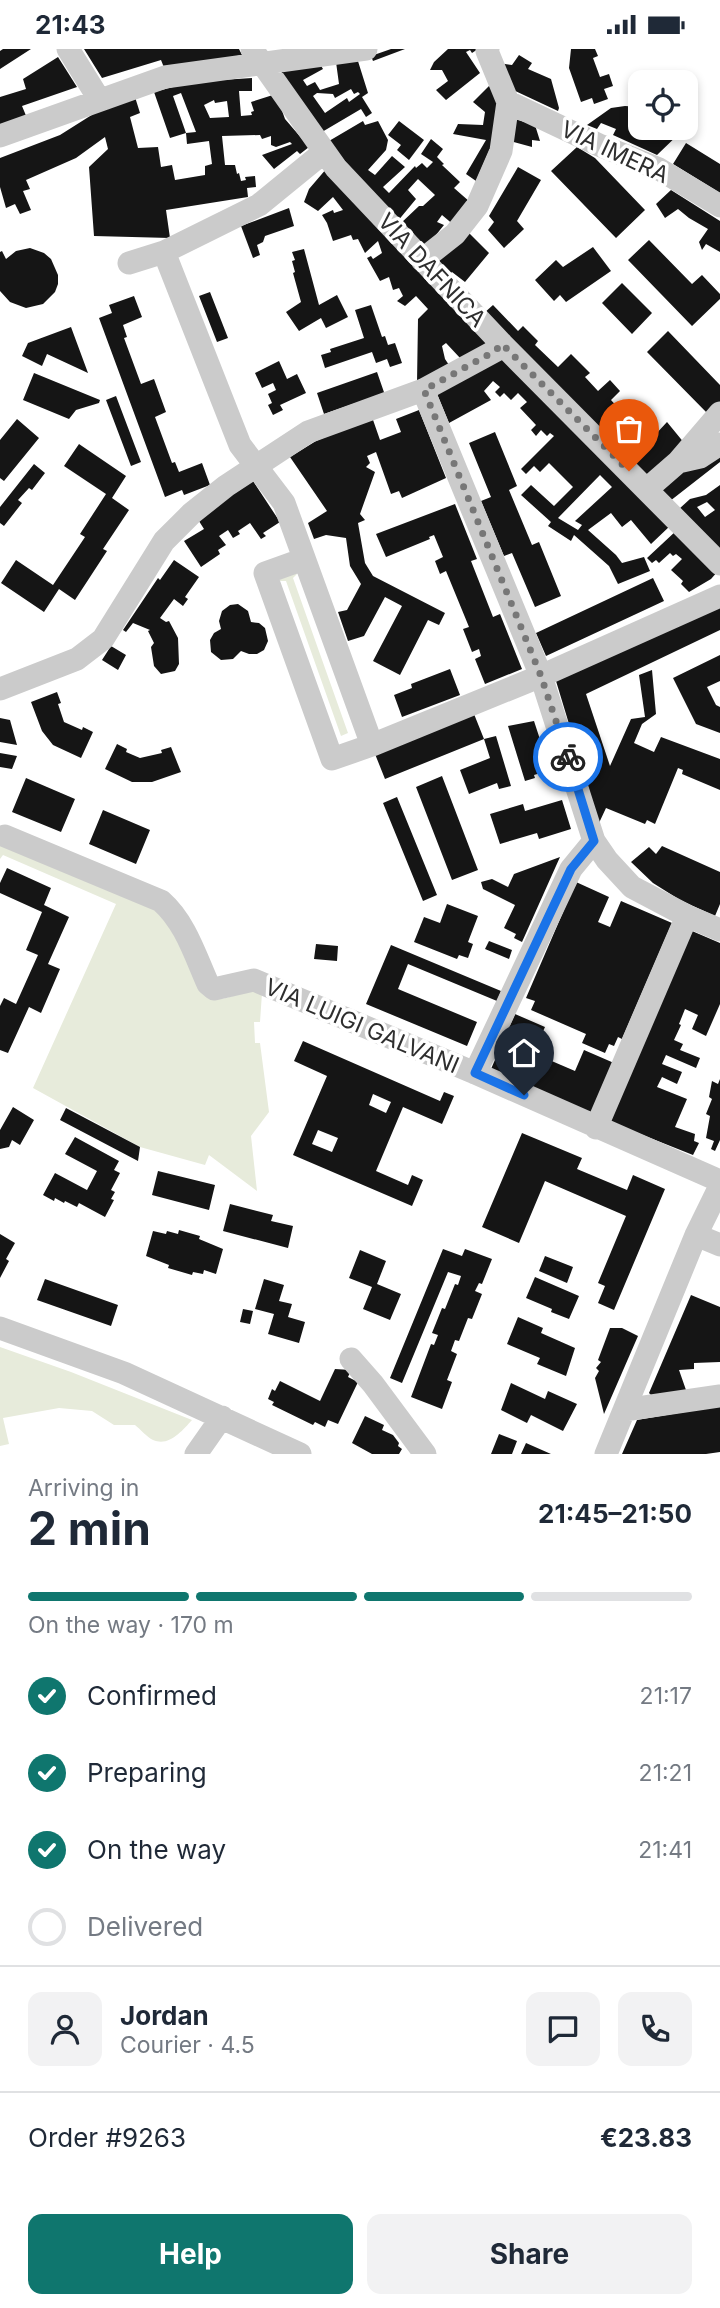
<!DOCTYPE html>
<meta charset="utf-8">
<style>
body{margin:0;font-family:Inter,sans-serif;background:#f2f2f3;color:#1f2937;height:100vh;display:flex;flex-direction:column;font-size:26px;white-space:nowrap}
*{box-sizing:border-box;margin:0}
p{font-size:23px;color:#747a83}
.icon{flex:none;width:38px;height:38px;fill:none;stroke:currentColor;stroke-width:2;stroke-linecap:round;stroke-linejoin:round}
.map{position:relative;height:1405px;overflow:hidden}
.sheet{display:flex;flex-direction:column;background:#fff;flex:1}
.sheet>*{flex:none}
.fabs{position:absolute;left:628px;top:21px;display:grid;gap:14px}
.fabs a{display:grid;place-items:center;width:70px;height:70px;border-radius:14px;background:#fff;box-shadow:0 4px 10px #0003;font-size:35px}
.pin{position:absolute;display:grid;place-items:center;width:60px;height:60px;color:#fff;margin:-72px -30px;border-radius:50% 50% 50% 0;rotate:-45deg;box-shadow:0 0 7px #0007}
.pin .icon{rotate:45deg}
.courier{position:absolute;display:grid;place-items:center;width:70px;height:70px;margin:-35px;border:5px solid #1a73e8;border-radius:50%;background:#fff;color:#222;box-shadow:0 2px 9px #0007}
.summary em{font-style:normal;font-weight:700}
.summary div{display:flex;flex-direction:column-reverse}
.summary{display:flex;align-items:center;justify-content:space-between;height:119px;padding:0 28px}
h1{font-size:46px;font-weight:700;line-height:52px}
.bar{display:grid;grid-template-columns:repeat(4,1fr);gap:10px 7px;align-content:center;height:84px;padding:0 28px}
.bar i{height:9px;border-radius:5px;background:#e0e1e3}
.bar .on{background:#0f766e}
.bar p{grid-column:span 4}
.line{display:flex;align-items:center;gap:18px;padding:0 28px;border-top:2px solid #e0e1e3}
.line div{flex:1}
.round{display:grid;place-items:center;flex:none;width:74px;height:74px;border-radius:14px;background:#f2f2f3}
ol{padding:0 28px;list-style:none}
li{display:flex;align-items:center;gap:21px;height:77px}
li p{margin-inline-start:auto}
li .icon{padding:7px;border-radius:50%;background:#0f766e;color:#fff;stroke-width:4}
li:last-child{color:#747a83}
li i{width:38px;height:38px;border:4px solid #e0e1e3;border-radius:50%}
.button{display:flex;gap:14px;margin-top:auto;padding:14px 28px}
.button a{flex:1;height:80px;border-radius:14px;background:#0f766e;color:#fff;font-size:28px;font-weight:700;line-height:80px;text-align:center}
.button a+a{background:#f2f2f3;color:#1f2937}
.status{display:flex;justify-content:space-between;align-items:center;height:49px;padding:0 35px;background:#fff;direction:ltr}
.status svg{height:19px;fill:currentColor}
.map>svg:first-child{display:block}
.green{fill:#e7ebdb}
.building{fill:#151515;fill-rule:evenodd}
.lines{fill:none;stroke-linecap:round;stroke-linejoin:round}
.minor{stroke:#cbcbcb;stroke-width:23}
.done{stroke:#777;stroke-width:7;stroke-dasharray:0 12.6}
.route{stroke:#1a73e8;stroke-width:9}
.labels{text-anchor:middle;stroke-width:7;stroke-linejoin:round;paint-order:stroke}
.street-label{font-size:23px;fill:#2e2e2e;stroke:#fff}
</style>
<div class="status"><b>21:43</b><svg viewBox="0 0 49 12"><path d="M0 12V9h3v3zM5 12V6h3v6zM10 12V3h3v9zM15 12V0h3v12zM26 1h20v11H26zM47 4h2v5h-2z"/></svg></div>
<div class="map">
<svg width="720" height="1405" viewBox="0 0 720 1405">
<rect width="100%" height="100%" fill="#fff"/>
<path class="green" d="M 295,522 L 297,525 L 293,529 L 348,684 L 341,687 L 286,532 L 280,532 L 279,528 Z
M 0,795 L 155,861 L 164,869 L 215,950 C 235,951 242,937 262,944 L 260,973 L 254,973 L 255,994 L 260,994 L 269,1063 L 251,1087 L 257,1142 L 209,1106 L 205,1116 L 140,1098 L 33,1039 L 116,855 L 3,806 L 0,810 Z
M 0,1298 L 71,1323 L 192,1371 C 182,1382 169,1398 153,1391 C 147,1388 140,1380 135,1376 L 114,1376 L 92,1362 L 59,1359 L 3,1369 L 9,1395 L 0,1397 Z"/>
<path class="building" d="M 3,0 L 31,0 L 0,20 L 0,2 Z
M 84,0 L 239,0 L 242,6 L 165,21 L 161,11 L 102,29 Z
M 391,0 L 405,0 L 373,12 L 371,7 Z
M 448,0 L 478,0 L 472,4 L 470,1 L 466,3 L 480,24 L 446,51 L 436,41 L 448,32 L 442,21 L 430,21 L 434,13 Z
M 571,0 L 595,0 L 598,7 L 593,9 L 600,28 L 609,25 L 613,37 L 604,40 L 608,50 L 594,55 L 592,49 L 581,53 L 569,19 Z
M 519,6 L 532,14 L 528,20 L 551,30 L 559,59 L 558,62 L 511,40 L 498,14 L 512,16 Z
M 58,8 L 77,38 L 22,57 L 27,69 L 0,79 L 0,48 L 26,40 L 23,30 Z
M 357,9 L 368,44 L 362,48 L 372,64 L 366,68 L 361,60 L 322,83 L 280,21 L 320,15 L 323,20 L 303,31 L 307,37 L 315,33 L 320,41 L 339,35 L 336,13 ZM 351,40 L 354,45 L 358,43 L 360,45 L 349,53 L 347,49 L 325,64 L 313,47 L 317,44 L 333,45 L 335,49 Z
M 252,29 L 252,42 L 239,42 L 241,67 L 252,66 L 251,63 L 254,62 L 251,53 L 276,45 L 285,70 L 309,98 L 300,105 L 297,102 L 274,120 L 262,106 L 292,95 L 290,93 L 276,98 L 271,96 L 271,87 L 262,90 L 260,86 L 222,87 L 225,116 L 235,116 L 237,125 L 239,124 L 241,132 L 246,131 L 245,128 L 255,127 L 256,138 L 247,139 L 248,148 L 166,161 L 170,189 L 94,187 L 89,118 L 108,100 L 105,88 L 76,109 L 26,131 L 30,140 L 23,142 L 31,161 L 20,165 L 15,155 L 6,159 L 0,138 L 0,109 L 60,86 L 98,62 L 135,48 L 140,64 L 130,68 L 138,99 L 158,98 L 161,118 L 172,116 L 175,131 L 205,126 L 205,117 L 212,115 L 209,92 L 187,95 L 186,84 L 196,83 L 181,44 L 173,47 L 186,84 L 170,89 L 154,43 L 192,33 ZM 214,51 L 215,54 L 227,52 L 229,68 L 210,69 L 204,56 Z
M 493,33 L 502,50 L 499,79 L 476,132 L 466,125 L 486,91 L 453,85 L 458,75 L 483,76 L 485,63 L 473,53 Z
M 625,57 L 640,58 L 640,79 L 684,80 L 657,106 L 613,86 L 616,80 L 601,74 L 597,80 L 587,76 L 611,59 Z
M 511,69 L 535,76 L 540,92 L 532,91 L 532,98 L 510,92 Z
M 363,72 L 365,76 L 378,72 L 388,91 L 386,101 L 368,121 L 375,126 L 392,107 L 405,118 L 383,138 L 389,144 L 415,117 L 416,119 L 422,114 L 427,119 L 433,113 L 421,105 L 431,90 L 443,100 L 437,108 L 444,115 L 442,116 L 460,133 L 454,139 L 470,153 L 455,177 L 442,166 L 437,173 L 444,176 L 423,202 L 400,175 L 419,157 L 423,157 L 435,146 L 418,130 L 408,141 L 416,150 L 397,173 L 364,137 L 329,92 Z
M 399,72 L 424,91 L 409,111 L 397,101 L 401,96 L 388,86 Z
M 686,94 L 720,115 L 720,144 L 673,115 Z
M 577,98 L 595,109 L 645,161 L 616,189 L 551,122 Z
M 518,118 L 541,131 L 517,172 L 524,180 L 504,199 L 488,181 L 494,173 L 489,167 Z
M 327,119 L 485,288 L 486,295 L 461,310 L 446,294 L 442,297 L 445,310 L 449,316 L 417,334 L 418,270 L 428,260 L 416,247 L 405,257 L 397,252 L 403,247 L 399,239 L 393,241 L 389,228 L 380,232 L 367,209 L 371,207 L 373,210 L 382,204 L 378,192 L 365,204 L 358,190 L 353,191 L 351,186 L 333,192 L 327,174 L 322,166 L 333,161 L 334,164 L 343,161 L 333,148 L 318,162 L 304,153 L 309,140 Z
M 671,141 L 720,172 L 720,203 L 706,195 L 702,201 L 699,193 L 708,180 L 689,169 L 678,160 L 665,169 L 656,155 Z
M 289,159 L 294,177 L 265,187 L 263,193 L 257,196 L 260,206 L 253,209 L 241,177 Z
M 466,181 L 489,204 L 465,233 L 452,223 L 447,228 L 431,211 Z
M 649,191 L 692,235 L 702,226 L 720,245 L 720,250 L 692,277 L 628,211 Z
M 593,198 L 611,222 L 566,253 L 560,246 L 554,252 L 535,231 L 556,211 L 563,218 Z
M 30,199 L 44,204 L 51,210 L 58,226 L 58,235 L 55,243 L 43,255 L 26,259 L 10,253 L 0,242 L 0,203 L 2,202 L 6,210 L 16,202 Z
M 304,200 L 319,256 L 337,246 L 348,268 L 326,279 L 321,269 L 299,282 L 286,263 L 301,253 L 293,224 L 295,223 L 292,212 L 295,211 L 292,203 Z
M 622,234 L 652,264 L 632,285 L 602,254 Z
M 210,243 L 228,289 L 217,293 L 199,247 Z
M 134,247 L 142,268 L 123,276 L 127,288 L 124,289 L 141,335 L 154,330 L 166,363 L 155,368 L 172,414 L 175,413 L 179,423 L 202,414 L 210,436 L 184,446 L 182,441 L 165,448 L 99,269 L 112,264 L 109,256 Z
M 371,256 L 382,288 L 385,287 L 388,296 L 395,294 L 402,314 L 390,318 L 387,310 L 376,314 L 372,303 L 325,319 L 321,306 L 331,303 L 330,300 L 364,289 L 355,261 Z
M 493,256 L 518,282 L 523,277 L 538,292 L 535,296 L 558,318 L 571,305 L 590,324 L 585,328 L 598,342 L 610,331 L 620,342 L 611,351 L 619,360 L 614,365 L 630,380 L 638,372 L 642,377 L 636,383 L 649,396 L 656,390 L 654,387 L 667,373 L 685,395 L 646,429 L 483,265 Z
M 71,278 L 88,324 L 47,305 L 42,317 L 22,307 L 28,294 Z
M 668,282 L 720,336 L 720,353 L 708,365 L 647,303 Z
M 500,305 L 671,476 L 651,495 L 631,471 L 622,478 L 611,464 L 588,481 L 616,506 L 622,514 L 644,508 L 650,522 L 618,535 L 609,517 L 574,486 L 571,492 L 548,477 L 551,473 L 521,446 L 531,436 L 554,457 L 573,438 L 549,414 L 540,423 L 534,417 L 526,425 L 521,420 L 554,387 L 550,384 L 547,387 L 541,381 L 536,387 L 531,381 L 536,376 L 520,359 L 527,353 L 518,344 L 511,351 L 504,344 L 500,348 L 495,343 L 500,338 L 493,332 L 484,342 L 491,351 L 449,374 L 435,340 ZM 600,426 L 612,438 L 575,472 L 582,476 L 578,481 L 558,469 Z
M 279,312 L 287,330 L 297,325 L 306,344 L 280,356 L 283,361 L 273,366 L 268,356 L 272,354 L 268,345 L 276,341 L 273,334 L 262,339 L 255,324 Z
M 377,323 L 386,349 L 353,355 L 324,365 L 317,344 Z
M 34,324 L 100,351 L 99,354 L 76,361 L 69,370 L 23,351 Z
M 116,347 L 141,413 L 131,417 L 106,351 Z
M 419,361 L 446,429 L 402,449 L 399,442 L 391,445 L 376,403 L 367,407 L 370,414 L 366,418 L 375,423 L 360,465 L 365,471 L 358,474 L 365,514 L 373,527 L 445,564 L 439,576 L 428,571 L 400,626 L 373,612 L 402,557 L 385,548 L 364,587 L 348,592 L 338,563 L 347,561 L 361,535 L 350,517 L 346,489 L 326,486 L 314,490 L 308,474 L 327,462 L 290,408 L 316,392 L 372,368 L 380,391 L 401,383 L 396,370 Z
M 17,370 L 39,389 L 4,432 L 0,429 L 0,391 Z
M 495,383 L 517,437 L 509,441 L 532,496 L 539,493 L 561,547 L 535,558 L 512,504 L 504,507 L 481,452 L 491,448 L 469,394 Z
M 79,395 L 126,427 L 112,449 L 129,461 L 103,500 L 107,502 L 75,551 L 59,540 L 44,563 L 1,534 L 16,511 L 53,536 L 85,488 L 80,485 L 106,445 L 64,417 Z
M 720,398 L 720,413 L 670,452 L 660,441 L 673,429 Z
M 34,415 L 45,424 L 32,441 L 29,439 L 18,451 L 22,454 L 4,477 L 0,474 L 0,458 Z
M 253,432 L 280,473 L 263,484 L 266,487 L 261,490 L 250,474 L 238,482 L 240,485 L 233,489 L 228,481 L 219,487 L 226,496 L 218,501 L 220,505 L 201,518 L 184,492 L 204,480 L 197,469 Z
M 720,436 L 720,500 L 679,460 L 690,450 L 706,446 ZM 707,453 L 715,461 L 705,468 L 697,458 Z
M 455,455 L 477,510 L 471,512 L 493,568 L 500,565 L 522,620 L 485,635 L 475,610 L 481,607 L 479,600 L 472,603 L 463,580 L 469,578 L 446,522 L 440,525 L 435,512 L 443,508 L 434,486 L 429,488 L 430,490 L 386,508 L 376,485 Z
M 677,481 L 718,522 L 711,530 L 689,543 L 681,535 L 683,532 L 671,521 L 682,510 L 676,505 L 673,507 L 670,504 L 659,514 L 656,511 L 652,514 L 647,509 Z
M 174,511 L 199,528 L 185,548 L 188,550 L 183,557 L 174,550 L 160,569 L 166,573 L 169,572 L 178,589 L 179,615 L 175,622 L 161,625 L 154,617 L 151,598 L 154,594 L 148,582 L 150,581 L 133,574 L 126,583 L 123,581 L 158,529 L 160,531 Z
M 653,529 L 664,552 L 546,607 L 536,584 Z
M 238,555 L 248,562 L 251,573 L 259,574 L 265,579 L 268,592 L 264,601 L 257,605 L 249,605 L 241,602 L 233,610 L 221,611 L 211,603 L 210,591 L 214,584 L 221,580 L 219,572 L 222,562 L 230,556 Z
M 720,555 L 720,581 L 586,645 L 610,717 L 631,670 L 645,668 L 639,626 L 652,621 L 656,665 L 642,675 L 634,694 L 654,703 L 661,688 L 720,710 L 720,741 L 682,725 L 683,721 L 678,719 L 655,775 L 647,771 L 645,775 L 606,759 L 599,774 L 556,632 Z
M 111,597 L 126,606 L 118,621 L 102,611 Z
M 720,606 L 720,632 L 707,638 L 716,656 L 720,658 L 720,684 L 696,675 L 673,629 Z
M 450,620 L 460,646 L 402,668 L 394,646 L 412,639 L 411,635 Z
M 57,643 L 61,654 L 58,655 L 64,673 L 82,681 L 83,678 L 93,683 L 81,709 L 53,696 L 42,682 L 31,653 Z
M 474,665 L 484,690 L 385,730 L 375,705 Z
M 0,669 L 10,671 L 17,696 L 0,693 Z
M 534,672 L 550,721 L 534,726 L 535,729 L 525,732 L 508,677 Z
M 496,687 L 511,737 L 499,740 L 497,734 L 469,745 L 460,721 L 490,709 L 484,690 Z
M 117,695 L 127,700 L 126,703 L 140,709 L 162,704 L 161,701 L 171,698 L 181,723 L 152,733 L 132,733 L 105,720 Z
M 0,704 L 17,707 L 12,720 L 0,718 Z
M 442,727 L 478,821 L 452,831 L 416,738 Z
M 26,729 L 75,750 L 61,783 L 12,763 Z
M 397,748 L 437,846 L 423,852 L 383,754 Z
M 562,751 L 571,780 L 539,790 L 537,784 L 500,795 L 490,765 L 523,755 L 525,762 Z
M 103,761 L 150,781 L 136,815 L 89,795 Z
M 662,797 L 720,823 L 720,855 L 715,867 L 680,851 L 653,834 L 631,813 L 649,798 L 656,805 Z
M 560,808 L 522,893 L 514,889 L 516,885 L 504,879 L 515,856 L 483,840 L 481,833 L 492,830 L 508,838 L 514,825 Z
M 7,819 L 51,839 L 44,856 L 69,868 L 48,915 L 60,920 L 41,964 L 29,958 L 8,1004 L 0,1001 L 0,957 L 4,949 L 16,955 L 38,906 L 26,901 L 42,863 L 0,844 L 0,834 Z
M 576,833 L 609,848 L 598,873 L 610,878 L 621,852 L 672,874 L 622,990 L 618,988 L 614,997 L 609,995 L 605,1004 L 582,994 L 586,985 L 531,961 L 535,952 L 526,949 Z
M 447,855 L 478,867 L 468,893 L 473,895 L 468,909 L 459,906 L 457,910 L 414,893 L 424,868 L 440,874 Z
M 692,882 L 720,894 L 720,955 L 706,987 L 692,980 L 698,966 L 685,960 L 679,975 L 681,976 L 674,991 L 683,995 L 680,1001 L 700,1009 L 696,1019 L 666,1006 L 662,1015 L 682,1023 L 677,1035 L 662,1028 L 657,1038 L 687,1050 L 675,1078 L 695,1085 L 694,1092 L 699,1094 L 693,1106 L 610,1073 Z
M 489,892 L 512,901 L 509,910 L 485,900 Z
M 316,895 L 338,897 L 337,912 L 314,910 Z
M 391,896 L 501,942 L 497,952 L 408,915 L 398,940 L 477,973 L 467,997 L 366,955 Z
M 515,965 L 545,978 L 533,1004 L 575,1022 L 584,1001 L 614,1014 L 592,1065 L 491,1020 Z
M 303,992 L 440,1052 L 444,1043 L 454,1047 L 442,1075 L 403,1058 L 376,1122 L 408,1136 L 412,1126 L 423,1131 L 412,1157 L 293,1106 L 327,1027 L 294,1012 ZM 373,1045 L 391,1053 L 386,1064 L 369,1056 ZM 318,1081 L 338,1089 L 332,1103 L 312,1095 Z
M 720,1030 L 720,1091 L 715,1102 L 711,1100 L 714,1092 L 706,1089 L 710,1067 L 706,1065 L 712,1050 L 709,1048 L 712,1032 L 718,1035 Z
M 13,1058 L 34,1071 L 20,1096 L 12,1091 L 9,1098 L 0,1100 L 0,1081 Z
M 66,1059 L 140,1098 L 138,1112 L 60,1071 Z
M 522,1084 L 582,1109 L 577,1120 L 627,1141 L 633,1126 L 665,1140 L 614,1261 L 598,1254 L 605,1237 L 598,1234 L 626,1167 L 545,1132 L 519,1194 L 482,1178 Z
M 75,1088 L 119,1112 L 114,1121 L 120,1124 L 111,1141 L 115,1143 L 111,1150 L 114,1151 L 105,1168 L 79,1154 L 77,1158 L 65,1152 L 64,1154 L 55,1149 L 54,1152 L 43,1146 L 55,1124 L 87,1141 L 97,1122 L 65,1105 Z
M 158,1122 L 215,1136 L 209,1161 L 152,1146 Z
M 230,1155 L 273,1166 L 271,1172 L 293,1177 L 288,1199 L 223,1182 Z
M 179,1181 L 200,1187 L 199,1190 L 223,1200 L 216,1225 L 204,1221 L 203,1225 L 193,1223 L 192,1226 L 168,1219 L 169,1216 L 146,1207 L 153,1182 L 166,1185 L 167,1182 L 178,1185 Z
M 0,1185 L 15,1194 L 6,1210 L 9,1212 L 0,1229 Z
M 443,1200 L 462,1207 L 465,1200 L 492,1210 L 482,1235 L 479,1234 L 475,1242 L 482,1245 L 472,1270 L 468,1269 L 459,1292 L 455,1291 L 451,1302 L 457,1305 L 447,1331 L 452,1333 L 442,1360 L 411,1348 L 431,1295 L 434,1296 L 438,1286 L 432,1284 L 442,1259 L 445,1260 L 455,1235 L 458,1236 L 461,1227 L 448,1223 L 402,1334 L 390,1329 Z
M 360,1201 L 386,1212 L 377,1235 L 401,1245 L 390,1271 L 363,1260 L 372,1238 L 349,1229 Z
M 545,1207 L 573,1218 L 567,1234 L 539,1222 Z
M 535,1228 L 579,1247 L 569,1270 L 551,1263 L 552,1260 L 526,1249 Z
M 45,1230 L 118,1256 L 111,1277 L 37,1251 Z
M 264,1230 L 284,1236 L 279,1252 L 292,1255 L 288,1268 L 305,1273 L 299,1294 L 268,1285 L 274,1265 L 255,1260 Z
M 691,1246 L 720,1258 L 720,1313 L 694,1314 L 694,1320 L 679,1321 L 686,1341 L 652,1347 L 649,1344 Z
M 243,1260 L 253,1262 L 250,1275 L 240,1273 Z
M 518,1268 L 543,1279 L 541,1284 L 575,1299 L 566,1327 L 537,1315 L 540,1309 L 507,1295 Z
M 610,1279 L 622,1279 L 638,1287 L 604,1365 L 595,1329 L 599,1322 L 596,1319 L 601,1313 L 598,1311 Z
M 335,1320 L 351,1321 L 348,1328 L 358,1333 L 338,1375 L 328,1371 L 325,1378 L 315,1373 L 313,1376 L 272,1356 L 274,1353 L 268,1350 L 272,1340 L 275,1342 L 280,1332 L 320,1352 Z
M 511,1334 L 545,1350 L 548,1342 L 577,1355 L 563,1382 L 531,1366 L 527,1374 L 501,1361 Z
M 720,1357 L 720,1403 L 706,1405 L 622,1405 L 637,1371 Z
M 365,1367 L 384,1376 L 382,1381 L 393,1386 L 399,1394 L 398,1397 L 402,1400 L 399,1405 L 372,1405 L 352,1394 Z
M 499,1385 L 517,1392 L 512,1405 L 491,1405 Z
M 526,1394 L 551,1405 L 521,1405 Z"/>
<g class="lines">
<path class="minor" d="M 68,0 L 99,50
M 252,0 L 336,119 L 502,295 L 720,515
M 508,53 L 599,96 L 659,120 L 720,157
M 0,87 L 165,28 L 366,0
M 164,203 L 240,396 L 284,454 L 372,696 L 541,627 L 720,547
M 422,211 L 455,185 L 477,157 L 501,102 L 508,53 L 487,2 L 488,0
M 129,214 L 164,203 L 259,156 L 324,103
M 423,341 L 541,627 L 594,792 L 607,811 L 632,838 L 687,867 L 720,881
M 678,413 L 700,408 L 720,395
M 647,440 L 678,413 L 720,364
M 304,510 L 265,524 L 332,710 L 372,696
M 0,640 L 77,610 L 103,590 L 164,492 L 192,464 L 226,437 L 308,383 L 423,341 L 495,302 L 502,295
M 5,787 L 161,852 C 185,873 195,906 208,935 L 214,940 L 254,931 L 475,1024 L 720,1132
M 475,1024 L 571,820 L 594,792
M 596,1079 L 687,867
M 696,1186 L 720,1196
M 0,1279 L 124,1324 L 300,1405
M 351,1310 L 373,1335 L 425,1405
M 624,1361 L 720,1347
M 196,1405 L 222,1368
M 606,1405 L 696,1186 L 720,1137"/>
</g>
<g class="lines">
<path class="done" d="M 568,708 L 541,627 L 424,341 L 495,302 L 502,295 L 629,422"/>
<path class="route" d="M 524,1046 L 475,1024 L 571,820 L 594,792 L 568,708"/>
</g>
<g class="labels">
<g class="street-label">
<text transform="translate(615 103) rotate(25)" y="8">VIA IMERA</text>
<text transform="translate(432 221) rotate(47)" y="8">VIA DAFNICA</text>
<text transform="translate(362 977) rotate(23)" y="8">VIA LUIGI GALVANI</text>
</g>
</g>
</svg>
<div class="fabs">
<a><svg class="icon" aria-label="locate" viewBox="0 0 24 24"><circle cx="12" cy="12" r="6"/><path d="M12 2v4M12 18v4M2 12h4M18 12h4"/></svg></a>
</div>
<div class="pin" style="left:629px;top:422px;background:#ea580c"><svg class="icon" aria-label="bag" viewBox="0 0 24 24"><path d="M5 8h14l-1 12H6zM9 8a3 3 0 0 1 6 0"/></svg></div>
<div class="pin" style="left:524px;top:1046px;background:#1f2937"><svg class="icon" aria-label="home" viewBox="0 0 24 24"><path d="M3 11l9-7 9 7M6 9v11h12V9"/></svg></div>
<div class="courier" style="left:568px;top:708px"><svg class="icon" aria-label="bike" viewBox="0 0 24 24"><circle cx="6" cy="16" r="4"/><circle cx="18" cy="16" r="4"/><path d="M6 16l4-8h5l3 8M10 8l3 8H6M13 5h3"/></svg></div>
</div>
<section class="sheet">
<div class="summary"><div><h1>2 min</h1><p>Arriving in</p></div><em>21:45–21:50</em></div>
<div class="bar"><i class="on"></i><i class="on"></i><i class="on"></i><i></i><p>On the way · 170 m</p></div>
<ol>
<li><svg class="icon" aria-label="check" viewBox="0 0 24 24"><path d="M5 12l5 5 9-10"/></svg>Confirmed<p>21:17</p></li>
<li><svg class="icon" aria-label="check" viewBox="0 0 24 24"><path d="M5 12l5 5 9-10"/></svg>Preparing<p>21:21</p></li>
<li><svg class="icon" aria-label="check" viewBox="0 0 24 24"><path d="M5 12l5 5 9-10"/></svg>On the way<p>21:41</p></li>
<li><i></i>Delivered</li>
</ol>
<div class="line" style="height:126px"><a class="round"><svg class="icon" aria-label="person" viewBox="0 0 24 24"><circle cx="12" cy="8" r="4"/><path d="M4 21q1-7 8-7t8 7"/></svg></a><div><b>Jordan</b><p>Courier · 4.5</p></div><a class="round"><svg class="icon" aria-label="chat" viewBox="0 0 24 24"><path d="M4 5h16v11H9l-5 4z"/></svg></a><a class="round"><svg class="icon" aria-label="phone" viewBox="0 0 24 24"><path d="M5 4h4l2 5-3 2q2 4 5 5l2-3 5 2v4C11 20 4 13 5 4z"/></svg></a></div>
<div class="line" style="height:91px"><div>Order #9263</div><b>€23.83</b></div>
<div class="button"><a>Help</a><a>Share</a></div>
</section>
